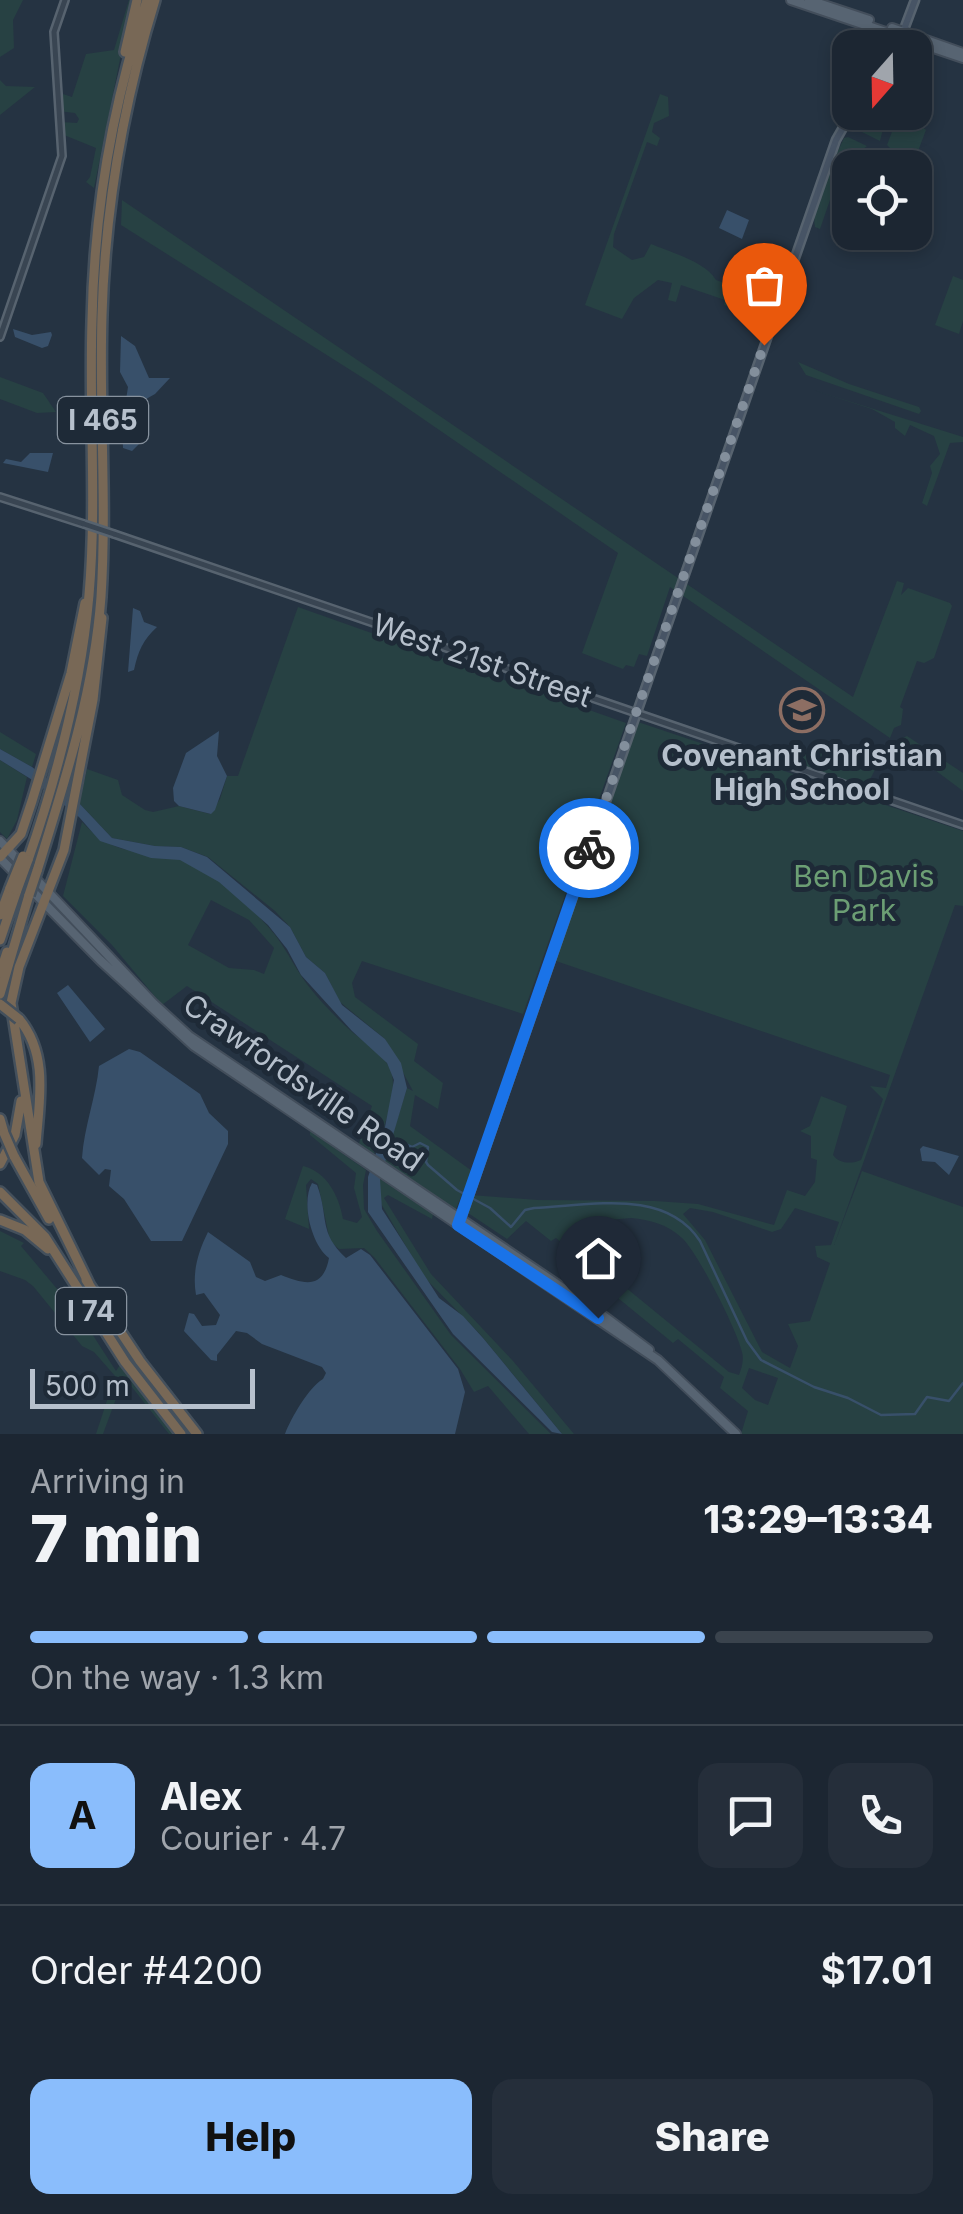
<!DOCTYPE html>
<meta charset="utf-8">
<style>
body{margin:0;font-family:Inter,sans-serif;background:#252e3a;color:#f1f3f6;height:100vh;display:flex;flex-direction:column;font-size:38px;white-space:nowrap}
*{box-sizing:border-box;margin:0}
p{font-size:32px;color:#a0a5ac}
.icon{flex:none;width:55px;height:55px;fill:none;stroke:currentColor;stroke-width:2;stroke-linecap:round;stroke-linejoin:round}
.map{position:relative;height:1434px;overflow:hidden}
.details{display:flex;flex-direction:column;background:#1c2632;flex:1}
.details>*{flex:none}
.needle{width:65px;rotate:200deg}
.controls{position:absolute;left:832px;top:30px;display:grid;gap:20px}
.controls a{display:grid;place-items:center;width:100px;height:100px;border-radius:20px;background:#1c2632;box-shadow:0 5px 15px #0003,0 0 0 2px #3a434d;font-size:50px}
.scale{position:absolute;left:30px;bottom:25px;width:225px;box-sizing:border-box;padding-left:10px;border:5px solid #b6c0cc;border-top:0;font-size:28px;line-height:35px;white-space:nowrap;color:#b6c0cc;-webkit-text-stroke:8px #1e2a37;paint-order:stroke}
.pin{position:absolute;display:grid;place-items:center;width:85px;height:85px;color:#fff;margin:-102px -42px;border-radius:50% 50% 50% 0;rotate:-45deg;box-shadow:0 0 10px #0007}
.pin .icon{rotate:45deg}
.courier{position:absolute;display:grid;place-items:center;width:100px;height:100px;margin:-50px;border:8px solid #1a73e8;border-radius:50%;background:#fff;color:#222;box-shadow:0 2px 12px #0007}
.headline em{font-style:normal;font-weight:800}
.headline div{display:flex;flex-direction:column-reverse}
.headline{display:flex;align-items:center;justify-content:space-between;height:170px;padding:0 30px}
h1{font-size:65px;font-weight:800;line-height:75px}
.bar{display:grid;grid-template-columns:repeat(4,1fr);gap:15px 10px;align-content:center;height:120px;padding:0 30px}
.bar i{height:12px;border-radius:8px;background:#3a434d}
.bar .active{background:#8abdfc}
.bar p{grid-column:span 4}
.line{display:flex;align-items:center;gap:25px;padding:0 30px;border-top:2px solid #3a434d}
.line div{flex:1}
.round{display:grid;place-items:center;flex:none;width:105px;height:105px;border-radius:20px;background:#252e3a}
.action{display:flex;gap:20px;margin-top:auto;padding:20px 30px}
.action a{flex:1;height:115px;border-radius:20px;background:#8abdfc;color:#111;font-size:40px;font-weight:800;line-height:115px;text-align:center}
.action a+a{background:#252e3a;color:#f1f3f6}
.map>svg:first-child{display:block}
.green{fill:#274143;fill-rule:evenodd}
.water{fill:#38506a}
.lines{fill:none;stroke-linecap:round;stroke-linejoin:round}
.stream{stroke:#38506a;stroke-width:2.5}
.tertiary-casing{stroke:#57636f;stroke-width:10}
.secondary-casing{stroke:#57636f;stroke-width:11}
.primary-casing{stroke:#434e5b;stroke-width:12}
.motorway-casing{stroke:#44505c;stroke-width:14}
.tertiary{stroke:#394552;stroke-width:5}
.secondary{stroke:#475465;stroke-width:6}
.primary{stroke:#576472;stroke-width:8}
.motorway{stroke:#786856;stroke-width:9}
.tertiary-bridge-casing{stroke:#57636f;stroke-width:10;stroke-linecap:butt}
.motorway-bridge-casing{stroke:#44505c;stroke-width:14;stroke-linecap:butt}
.tertiary-bridge{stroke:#394552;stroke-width:5}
.motorway-bridge{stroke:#786856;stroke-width:9}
.done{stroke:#838f9c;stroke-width:10;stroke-dasharray:0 18}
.route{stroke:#1a73e8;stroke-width:12}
.labels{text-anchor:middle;stroke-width:10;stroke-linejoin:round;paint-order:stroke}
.shield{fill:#1e2a37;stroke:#88939f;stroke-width:2.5}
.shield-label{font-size:28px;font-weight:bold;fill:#b6c0cc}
.street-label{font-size:30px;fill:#b6c0cc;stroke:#1e2a37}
.poi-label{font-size:30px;font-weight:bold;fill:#b6c0cc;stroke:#1e2a37}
.park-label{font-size:30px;fill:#6c9e74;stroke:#1e2a37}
</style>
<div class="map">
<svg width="963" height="1434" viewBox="0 0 963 1434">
<rect width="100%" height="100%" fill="#253342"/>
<path class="green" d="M 0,0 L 23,0 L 13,20 L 14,48 L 0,57 Z
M 129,0 L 132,0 L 94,188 L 86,182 L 90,177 L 96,148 L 64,135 L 61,122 L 77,123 L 79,119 L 75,113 L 58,111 L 57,92 L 72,97 L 86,54 L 114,50 Z
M 0,80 L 6,86 L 35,87 L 0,115 Z
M 660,94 L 668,97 L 669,116 L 654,123 L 652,132 L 660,138 L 657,146 L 647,142 L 614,234 L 613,247 L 632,260 L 644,257 L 651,244 C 670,252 706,262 716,280 L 733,286 L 732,308 L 724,305 L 725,300 L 681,285 L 676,302 L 668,300 L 672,283 L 658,280 L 634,298 L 622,319 L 585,305 Z
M 859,113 L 887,113 L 880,141 L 850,126 Z
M 899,113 L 912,113 L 916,122 L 926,130 L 912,167 L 901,167 L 894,152 L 887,145 Z
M 848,137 L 867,146 L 841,168 L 820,229 L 815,227 C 810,204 834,160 844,138 Z
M 122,200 L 853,697 L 897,581 L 904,583 L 901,595 L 908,588 L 950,603 L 952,606 L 934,658 L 924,663 L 917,661 L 900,707 L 903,709 L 901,725 L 894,728 L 890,738 L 670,587 L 647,656 L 639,654 L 634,667 L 626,665 L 623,669 L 582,653 L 618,553 L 371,383 L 121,225 Z
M 953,276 L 963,280 L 963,321 L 959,334 L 935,325 Z
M 798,362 L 849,384 L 919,407 L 921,411 L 919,414 L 806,375 Z
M 0,377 L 43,393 L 56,412 L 37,413 L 0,399 Z
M 813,390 L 963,437 L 963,442 L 950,443 L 927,506 L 922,503 L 932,473 L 930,466 L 940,454 L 934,436 L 910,425 L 905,436 L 895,428 L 895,422 L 872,409 Z
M 298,607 L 626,723 L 523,1014 L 362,961 L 352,983 L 355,997 L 418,1044 L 414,1061 L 443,1083 L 438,1109 L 415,1095 L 410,1126 L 472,1171 L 455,1211 L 384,1162 L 407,1088 L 413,1091 L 385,1039 L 340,1002 L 325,973 L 306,957 L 290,927 L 275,911 L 208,857 L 181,847 L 155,846 L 112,838 L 79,803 L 87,769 L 118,780 L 122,795 L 145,810 L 153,812 L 179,806 L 210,814 L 220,799 L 227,776 L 238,776 Z
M 638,722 L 963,831 L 963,906 L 955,905 L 834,1245 L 862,1171 L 963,1207 L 963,1434 L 741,1434 L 748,1411 L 720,1388 L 724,1377 L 678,1339 L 673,1343 L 613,1294 L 616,1289 L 556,1238 L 551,1241 L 526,1221 L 507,1239 L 465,1211 L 471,1195 L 538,1200 L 655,1201 L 698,1204 L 774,1225 L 787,1190 L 805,1196 L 815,1182 L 817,1160 L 811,1158 L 811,1136 L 800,1131 L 810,1126 L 821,1096 L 847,1106 L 833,1155 C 839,1164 852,1164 861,1160 L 883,1099 L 870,1086 L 886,1088 L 890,1075 L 553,960 ZM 690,1208 L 713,1212 L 772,1232 L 781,1229 L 795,1208 L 839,1222 L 831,1245 L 815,1246 L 817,1257 L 830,1263 L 810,1321 L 788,1324 L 798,1346 L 790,1368 L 762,1352 L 705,1240 L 683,1214 ZM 631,1218 C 650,1220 667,1224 682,1238 C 698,1253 737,1330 742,1352 C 744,1360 742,1367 739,1375 L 729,1372 L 614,1278 L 603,1236 L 608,1220 ZM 749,1368 L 778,1378 L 768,1405 L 755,1400 L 742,1388 Z
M 0,732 L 36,754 L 32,767 L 0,749 Z
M 907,736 L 963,773 L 963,791 L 896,741 Z
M 854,745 L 878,745 L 885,753 L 876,757 L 877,766 L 866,787 L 783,759 C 805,748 829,747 854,745 Z
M 0,760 L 27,777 L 17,820 L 7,839 L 0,832 Z
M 82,822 C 122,865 150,844 193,865 C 220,878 251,906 270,929 C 282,942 290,959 300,974 C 312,993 334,1016 351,1031 C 366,1044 387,1054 392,1075 C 397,1096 381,1137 373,1156 L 358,1146 L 372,1106 L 187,986 L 162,1005 L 112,945 L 63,896 ZM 211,900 L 249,920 L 274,948 L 264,974 L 254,970 L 229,968 L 188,945 Z
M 310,1131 L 366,1170 L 363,1185 L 364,1209 L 377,1231 L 451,1335 L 551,1434 L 529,1434 L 488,1386 L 474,1392 L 460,1369 L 374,1257 L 364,1248 L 339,1249 L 330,1241 L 318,1184 L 311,1179 L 306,1185 L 309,1229 L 285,1219 L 303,1166 C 327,1172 339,1196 343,1219 L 357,1223 L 362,1217 L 354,1188 L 356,1173 L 310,1135 Z
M 380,1179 L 433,1214 L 432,1219 L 388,1195 L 384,1198 L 431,1274 L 513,1361 L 574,1434 L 562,1434 L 479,1333 L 424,1277 L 380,1202 Z
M 0,1231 L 24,1243 L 21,1246 L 58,1290 L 65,1292 L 116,1371 L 120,1365 L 177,1434 L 169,1434 L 124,1377 L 103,1434 L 96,1434 L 115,1376 L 94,1352 L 82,1346 L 33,1286 L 25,1280 L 0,1271 Z"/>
<path class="water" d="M 727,210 L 749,220 L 742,239 L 719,228 Z
M 13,329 L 32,335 L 51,332 L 52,335 L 48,346 L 42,348 L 15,337 Z
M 121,336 L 135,346 L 149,378 L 170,378 L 155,394 L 139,403 L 137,414 L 139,444 L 132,451 L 123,448 L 122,425 L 128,387 L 120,372 Z
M 30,453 L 53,453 L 48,472 L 3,463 L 6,459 L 21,462 Z
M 133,608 L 140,611 L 144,622 L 157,627 C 143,640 138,651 134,670 L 128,672 Z
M 219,731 L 217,756 L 227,776 L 215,810 L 211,814 L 179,806 L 174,801 L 173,788 L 186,753 Z
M 0,749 L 32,767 L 79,803 L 112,838 L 155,846 L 181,847 L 207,857 L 290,927 L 306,957 L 325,973 L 342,1005 L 385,1039 L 401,1063 L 407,1088 L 380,1179 L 382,1209 L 439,1298 L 463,1316 L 483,1338 L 562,1434 L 552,1432 L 453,1334 L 368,1212 L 368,1177 L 385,1127 L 394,1080 L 387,1063 L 352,1031 L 301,975 L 287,949 L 268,925 L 219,882 L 180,860 L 151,858 L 100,841 L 79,817 L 34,781 L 0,760 Z
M 68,985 L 105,1029 L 90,1042 L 57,993 Z
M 129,1049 L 140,1052 L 200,1094 L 209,1113 L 228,1131 L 228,1144 L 182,1241 L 151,1241 L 124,1199 L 109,1186 L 111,1170 L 105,1169 L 99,1175 L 82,1158 C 84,1127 96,1097 99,1066 Z
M 923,1146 L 959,1156 L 949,1175 L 935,1162 L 922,1161 L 920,1149 Z
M 312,1183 L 317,1185 C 329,1217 318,1232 346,1258 L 361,1249 L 370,1255 L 458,1369 L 465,1392 L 455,1434 L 285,1434 C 291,1418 309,1387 323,1379 L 326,1373 L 322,1367 L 262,1344 L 247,1333 L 236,1331 L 217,1355 L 217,1361 L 211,1360 L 184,1331 L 189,1313 L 194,1314 L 202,1326 L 216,1325 L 220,1315 L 204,1293 L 196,1295 C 192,1272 198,1252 208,1232 L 250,1262 L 256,1277 L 265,1281 L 281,1275 C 304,1284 323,1290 329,1258 C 311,1244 301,1202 312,1183 Z"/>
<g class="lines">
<path class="stream" d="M 389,1137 L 412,1147 L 420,1143 L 428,1147 L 426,1162 L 428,1165 L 457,1190 L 490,1208 L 511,1227 L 525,1210 L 534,1208 C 589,1206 665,1187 700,1241 L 747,1341 L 761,1360 L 814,1387 L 848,1398 L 881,1415 L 915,1414 L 927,1397 L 949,1401 L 963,1383"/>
<defs>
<path id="tertiary" d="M 0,337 L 62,156 L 54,32 L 65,0
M 0,497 L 84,524
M 114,534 L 963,825"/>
<path id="secondary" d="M 897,48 L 915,0
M 459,1224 L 836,140 L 852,112"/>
<path id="primary" d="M 791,0 L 963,58
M 809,0 L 869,20
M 892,28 L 963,53
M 0,841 L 154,1004 L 189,1036 L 597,1311 L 649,1350
M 0,858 L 100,960 L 194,1046 L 658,1360 L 736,1434"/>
<path id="motorway" d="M 125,52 L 137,0
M 0,857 L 21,834 L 32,801 L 71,673 L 85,603
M 28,860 C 58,774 81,686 89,595 C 97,503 89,412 92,321 C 94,210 112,105 147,0
M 37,871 C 65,781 94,691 101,597 C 107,503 99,409 102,315 C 105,209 124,101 155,0
M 0,915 L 10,888
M 0,940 L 17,890
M 0,973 L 7,952
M 0,994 L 29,895
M 19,1019 C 49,1055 39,1101 36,1144
M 0,1119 L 4,1133
M 14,1156 L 49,1219
M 0,1164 L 15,1135 L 21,1101
M 0,1192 L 45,1237 L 125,1362 L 181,1434
M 0,1220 L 25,1230 L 48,1249
M 86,1280 L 140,1361 L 197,1434
M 89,1284 L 39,1182 L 11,1003 L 19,967 L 64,850 L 93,700 L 102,618"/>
</defs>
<use href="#tertiary" class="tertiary-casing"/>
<use href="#secondary" class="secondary-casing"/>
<use href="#primary" class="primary-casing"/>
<use href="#motorway" class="motorway-casing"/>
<use href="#tertiary" class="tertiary"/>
<use href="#secondary" class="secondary"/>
<use href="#primary" class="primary"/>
<use href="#motorway" class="motorway"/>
<defs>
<path id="tertiary-bridge" d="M 84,524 L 114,534"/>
<path id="motorway-bridge" d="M 10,888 L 23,856
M 17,890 L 28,860
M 29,895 L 37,871
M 0,1004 L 19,1019
M 4,1133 L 14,1156"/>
</defs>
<use href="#tertiary-bridge" class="tertiary-bridge-casing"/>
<use href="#motorway-bridge" class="motorway-bridge-casing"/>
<use href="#tertiary-bridge" class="tertiary-bridge"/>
<use href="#motorway-bridge" class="motorway-bridge"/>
</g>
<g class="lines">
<path class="done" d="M 589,848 L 764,345"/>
<path class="route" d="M 589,848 L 458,1225 L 598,1318"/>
</g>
<defs>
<symbol id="school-ring" viewBox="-11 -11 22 22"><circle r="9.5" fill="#1e2a37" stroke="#8d6e63" stroke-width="1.5"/><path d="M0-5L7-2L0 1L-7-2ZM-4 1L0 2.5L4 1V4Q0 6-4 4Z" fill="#8d6e63"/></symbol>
</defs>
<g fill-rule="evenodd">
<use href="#school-ring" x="777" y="685" width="50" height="50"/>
</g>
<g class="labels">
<g class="shield">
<rect x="58" y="397" width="90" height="46" rx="8"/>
<rect x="56" y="1288" width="70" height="46" rx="8"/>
</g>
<g class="shield-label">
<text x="103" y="430">I 465</text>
<text x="91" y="1321">I 74</text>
</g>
<g class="street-label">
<text transform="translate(482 661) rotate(19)" y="10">West 21st Street</text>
<text transform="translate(303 1083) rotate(35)" y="10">Crawfordsville Road</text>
</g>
<g class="poi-label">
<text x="802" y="766">Covenant Christian<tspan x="802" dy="34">High School</tspan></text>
</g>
<g class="park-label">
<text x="864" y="887">Ben Davis<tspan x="864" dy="34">Park</tspan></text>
</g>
</g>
</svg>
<div class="controls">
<a><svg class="needle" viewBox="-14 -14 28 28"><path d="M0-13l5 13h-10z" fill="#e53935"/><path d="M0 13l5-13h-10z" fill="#a0a5ac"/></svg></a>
<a><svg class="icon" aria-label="locate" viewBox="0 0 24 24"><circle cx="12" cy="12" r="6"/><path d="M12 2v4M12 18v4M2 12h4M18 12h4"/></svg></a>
</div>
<div class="scale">500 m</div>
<div class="pin" style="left:764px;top:345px;background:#ea580c"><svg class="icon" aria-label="bag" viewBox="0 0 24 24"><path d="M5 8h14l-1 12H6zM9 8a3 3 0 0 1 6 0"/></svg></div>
<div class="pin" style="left:598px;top:1318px;background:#1f2937"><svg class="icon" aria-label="home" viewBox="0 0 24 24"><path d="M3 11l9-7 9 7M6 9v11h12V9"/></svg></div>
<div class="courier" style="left:589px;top:848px"><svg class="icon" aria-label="bike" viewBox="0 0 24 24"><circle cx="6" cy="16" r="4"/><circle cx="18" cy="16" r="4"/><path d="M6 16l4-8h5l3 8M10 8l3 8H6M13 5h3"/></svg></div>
</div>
<section class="details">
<div class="headline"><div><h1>7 min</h1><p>Arriving in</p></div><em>13:29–13:34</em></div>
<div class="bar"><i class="active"></i><i class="active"></i><i class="active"></i><i></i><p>On the way · 1.3 km</p></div>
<div class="line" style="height:180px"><b class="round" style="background:#8abdfc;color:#111">A</b><div><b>Alex</b><p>Courier · 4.7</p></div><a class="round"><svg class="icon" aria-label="chat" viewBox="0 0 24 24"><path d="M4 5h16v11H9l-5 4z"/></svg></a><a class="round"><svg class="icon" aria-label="phone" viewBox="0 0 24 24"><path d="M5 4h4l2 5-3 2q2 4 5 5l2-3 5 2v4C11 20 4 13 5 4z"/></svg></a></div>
<div class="line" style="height:130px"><div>Order #4200</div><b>$17.01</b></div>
<div class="action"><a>Help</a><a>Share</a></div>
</section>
